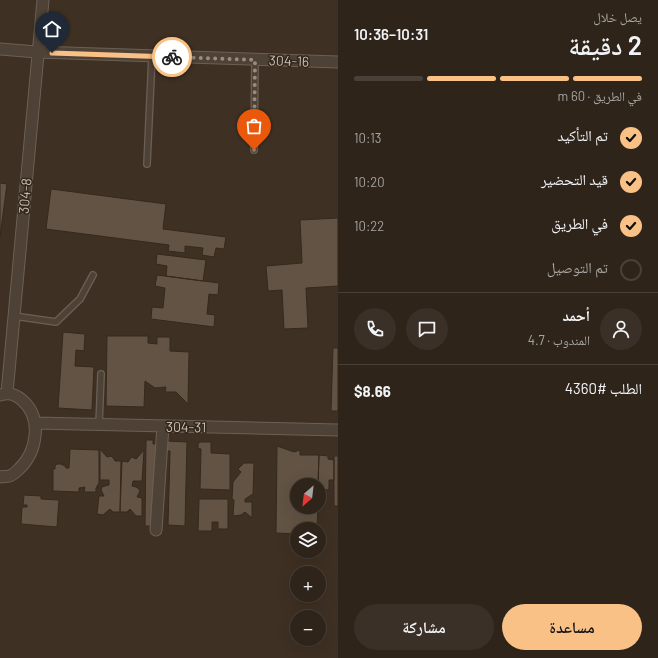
<!DOCTYPE html>
<html lang="ar">
<meta charset="utf-8">
<style>
body{margin:0;font-family:Barlow,"Noto Naskh Arabic",sans-serif;background:#3a3027;color:#f1f3f6;direction:rtl;height:100vh;display:flex;flex-direction:column;font-size:15px;white-space:nowrap}
*{box-sizing:border-box;margin:0}
p{font-size:13px;color:#a7a4a2}
.icon{flex:none;width:22px;height:22px;fill:none;stroke:currentColor;stroke-width:2;stroke-linecap:round;stroke-linejoin:round}
.map{position:relative;flex:1;overflow:hidden;direction:ltr}
.drawer{display:flex;flex-direction:column;background:#2e241a;width:320px}
.drawer>*{flex:none}
.needle{width:26px;rotate:208deg}
.fabs{position:absolute;left:290px;top:478px;display:grid;gap:8px}
.fabs a{display:grid;place-items:center;width:36px;height:36px;border-radius:50%;background:#2e241a;box-shadow:0 4px 16px #0002,0 0 0 1px #494139;font-size:20px}
.pin{position:absolute;display:grid;place-items:center;width:34px;height:34px;color:#fff;margin:-41px -17px;border-radius:50% 50% 50% 0;rotate:-45deg;box-shadow:0 0 4px #0007}
.pin .icon{rotate:45deg}
.courier{position:absolute;display:grid;place-items:center;width:40px;height:40px;margin:-20px;border:3px solid #fac187;border-radius:50%;background:#fff;color:#222;box-shadow:0 1px 5px #0007}
.summary em{font-style:normal;font-weight:600}
.summary div{display:flex;flex-direction:column-reverse}
.summary{display:flex;align-items:center;justify-content:space-between;height:68px;padding:0 16px}
h1{font-size:26px;font-weight:600;line-height:30px}
.bar{display:grid;grid-template-columns:repeat(4,1fr);gap:6px 4px;align-content:center;height:48px;padding:0 16px}
.bar i{height:5px;border-radius:3px;background:#494139}
.bar .selected{background:#fac187}
.bar p{grid-column:span 4}
.line{display:flex;align-items:center;gap:10px;padding:0 16px;border-top:1px solid #494139}
.line div{flex:1}
.round{display:grid;place-items:center;flex:none;width:42px;height:42px;border-radius:21px;background:#3a3027}
ol{padding:0 16px;list-style:none}
li{display:flex;align-items:center;gap:12px;height:44px}
li p{margin-inline-start:auto}
li .icon{padding:4px;border-radius:50%;background:#fac187;color:#111;stroke-width:4}
li:last-child{color:#a7a4a2}
li i{width:22px;height:22px;border:2px solid #494139;border-radius:50%}
.action{display:flex;gap:8px;margin-top:auto;padding:8px 16px}
.action a{flex:1;height:46px;border-radius:24px;background:#fac187;color:#111;font-size:16px;font-weight:600;line-height:46px;text-align:center}
.action a+a{background:#3a3027;color:#f1f3f6}
main{display:flex;flex:1;min-height:0}
.map>svg:first-child{display:block}
.building{fill:#625344;stroke:#35291e}
.lines{fill:none;stroke-linecap:round;stroke-linejoin:round}
.service-casing{stroke:#6c6055;stroke-width:8}
.minor-casing{stroke:#6c6055;stroke-width:13}
.service{stroke:#4e4237;stroke-width:5.5}
.minor{stroke:#4e4237;stroke-width:11}
.done{stroke:#988c81;stroke-width:4;stroke-dasharray:0 7.2}
.route{stroke:#fac187;stroke-width:5}
.labels{text-anchor:middle;stroke-width:3;stroke-linejoin:round;paint-order:stroke}
.street-label{font-size:14px;fill:#c9beb3;stroke:#33271c}
</style>
<main>
<section class="drawer">
<div class="summary"><div><h1>2 دقيقة</h1><p>يصل خلال</p></div><em>10:31–10:36</em></div>
<div class="bar"><i class="selected"></i><i class="selected"></i><i class="selected"></i><i></i><p>في الطريق · 60 m</p></div>
<ol>
<li><svg class="icon" aria-label="check" viewBox="0 0 24 24"><path d="M5 12l5 5 9-10"/></svg>تم التأكيد<p>10:13</p></li>
<li><svg class="icon" aria-label="check" viewBox="0 0 24 24"><path d="M5 12l5 5 9-10"/></svg>قيد التحضير<p>10:20</p></li>
<li><svg class="icon" aria-label="check" viewBox="0 0 24 24"><path d="M5 12l5 5 9-10"/></svg>في الطريق<p>10:22</p></li>
<li><i></i>تم التوصيل</li>
</ol>
<div class="line" style="height:72px"><a class="round"><svg class="icon" aria-label="person" viewBox="0 0 24 24"><circle cx="12" cy="8" r="4"/><path d="M4 21q1-7 8-7t8 7"/></svg></a><div><b>أحمد</b><p>المندوب · 4.7</p></div><a class="round"><svg class="icon" aria-label="chat" viewBox="0 0 24 24"><path d="M4 5h16v11H9l-5 4z"/></svg></a><a class="round"><svg class="icon" aria-label="phone" viewBox="0 0 24 24"><path d="M5 4h4l2 5-3 2q2 4 5 5l2-3 5 2v4C11 20 4 13 5 4z"/></svg></a></div>
<div class="line" style="height:52px"><div>الطلب #4360</div><b>$8.66</b></div>
<div class="action"><a>مساعدة</a><a>مشاركة</a></div>
</section>
<div class="map">
<svg width="338" height="658" viewBox="0 0 338 658">
<rect width="100%" height="100%" fill="#3e3023"/>
<path class="building" d="M 0,183 L 7,184 L 0,237 Z
M 51,189 L 166,204 L 163,229 L 226,237 L 224,249 L 216,248 L 214,257 L 202,255 L 203,248 L 185,246 L 185,253 L 168,251 L 169,245 L 46,229 Z
M 338,218 L 338,286 L 306,288 L 308,328 L 284,329 L 282,290 L 268,291 L 266,266 L 302,263 L 300,220 Z
M 157,254 L 206,260 L 203,281 L 166,276 L 167,266 L 156,264 Z
M 157,275 L 219,283 L 218,295 L 209,294 L 207,314 L 215,315 L 214,327 L 151,319 L 152,307 L 163,308 L 165,288 L 155,286 Z
M 63,332 L 85,334 L 84,351 L 76,350 L 75,366 L 94,367 L 92,410 L 58,408 Z
M 107,336 L 148,336 L 148,343 L 157,344 L 157,337 L 170,337 L 170,351 L 189,352 L 188,404 L 176,392 L 165,392 L 166,387 L 155,388 L 145,381 L 144,407 L 106,406 Z
M 333,348 L 338,348 L 338,411 L 331,411 Z
M 146,440 L 153,440 L 153,444 L 162,444 L 154,526 L 145,526 Z
M 167,441 L 187,442 L 185,526 L 168,525 L 170,451 L 166,451 Z
M 200,442 L 211,442 L 211,453 L 230,454 L 230,490 L 200,489 L 201,449 L 198,448 L 198,444 Z
M 277,446 L 294,452 L 300,450 L 300,455 L 319,455 L 318,485 L 297,485 L 297,507 L 318,507 L 317,529 L 297,529 L 297,534 L 276,533 Z
M 70,449 L 99,450 L 99,483 L 96,488 L 96,492 L 84,492 L 85,487 L 79,488 L 79,492 L 53,491 L 53,469 L 55,469 L 55,466 L 57,464 L 61,464 L 65,466 L 66,468 L 69,468 Z
M 100,449 L 107,457 L 111,456 L 114,459 L 115,461 L 121,461 L 120,512 L 113,512 L 110,509 L 103,515 L 97,514 L 99,496 L 104,496 L 101,490 L 102,487 L 105,486 L 109,485 L 109,480 L 100,480 Z
M 144,450 L 142,481 L 133,481 L 132,486 L 136,487 L 139,489 L 140,491 L 137,497 L 142,498 L 142,516 L 136,516 L 130,509 L 127,512 L 120,512 L 122,461 L 128,462 L 130,459 L 132,457 L 136,459 Z
M 319,455 L 328,456 L 328,459 L 334,460 L 334,480 L 329,480 L 329,490 L 319,489 L 319,485 L 318,485 Z
M 334,456 L 338,456 L 338,506 L 334,506 Z
M 244,463 L 254,463 L 253,494 L 245,499 L 245,502 L 252,502 L 252,518 L 245,512 L 241,515 L 233,516 L 234,500 L 232,499 L 233,482 L 241,472 L 238,469 Z
M 24,495 L 41,496 L 41,499 L 59,500 L 57,527 L 21,524 L 22,507 L 27,507 L 27,505 L 23,505 Z
M 199,499 L 228,499 L 228,529 L 218,529 L 218,522 L 212,522 L 212,531 L 198,531 Z"/>
<g class="lines">
<defs>
<path id="service" d="M 254,150 L 255,60
M 147,164 L 152,56
M 14,316 L 56,322 L 80,299 L 93,275
M 99,425 L 101,374"/>
<path id="minor" d="M 0,49 L 37,52 L 338,62
M 7,393 L 43,0
M 0,395 C 9,392 15,394 22,400 C 43,418 37,452 19,469 C 17,471 13,475 9,476 C 7,477 3,476 0,477
M 35,423 L 338,430
M 156,530 L 163,426"/>
</defs>
<use href="#service" class="service-casing"/>
<use href="#minor" class="minor-casing"/>
<use href="#service" class="service"/>
<use href="#minor" class="minor"/>
</g>
<g class="lines">
<path class="done" d="M 172,57 L 255,60 L 254,150"/>
<path class="route" d="M 52,53 L 172,57"/>
</g>
<g class="labels">
<g class="street-label">
<text transform="translate(289 61) rotate(2)" y="5">304-16</text>
<text transform="translate(25 196) rotate(-85)" y="5">304-8</text>
<text transform="translate(186 427) rotate(1)" y="5">304-31</text>
</g>
</g>
</svg>
<div class="fabs">
<a><svg class="needle" viewBox="-14 -14 28 28"><path d="M0-13l5 13h-10z" fill="#e53935"/><path d="M0 13l5-13h-10z" fill="#a7a4a2"/></svg></a>
<a><svg class="icon" aria-label="layers" viewBox="0 0 24 24"><path d="M12 4l9 5-9 5-9-5zM3 14l9 5 9-5"/></svg></a>
<a>+</a>
<a>−</a>
</div>
<div class="pin" style="left:254px;top:150px;background:#ea580c"><svg class="icon" aria-label="bag" viewBox="0 0 24 24"><path d="M5 8h14l-1 12H6zM9 8a3 3 0 0 1 6 0"/></svg></div>
<div class="pin" style="left:52px;top:53px;background:#1f2937"><svg class="icon" aria-label="home" viewBox="0 0 24 24"><path d="M3 11l9-7 9 7M6 9v11h12V9"/></svg></div>
<div class="courier" style="left:172px;top:57px"><svg class="icon" aria-label="bike" viewBox="0 0 24 24"><circle cx="6" cy="16" r="4"/><circle cx="18" cy="16" r="4"/><path d="M6 16l4-8h5l3 8M10 8l3 8H6M13 5h3"/></svg></div>
</div>
</main>
